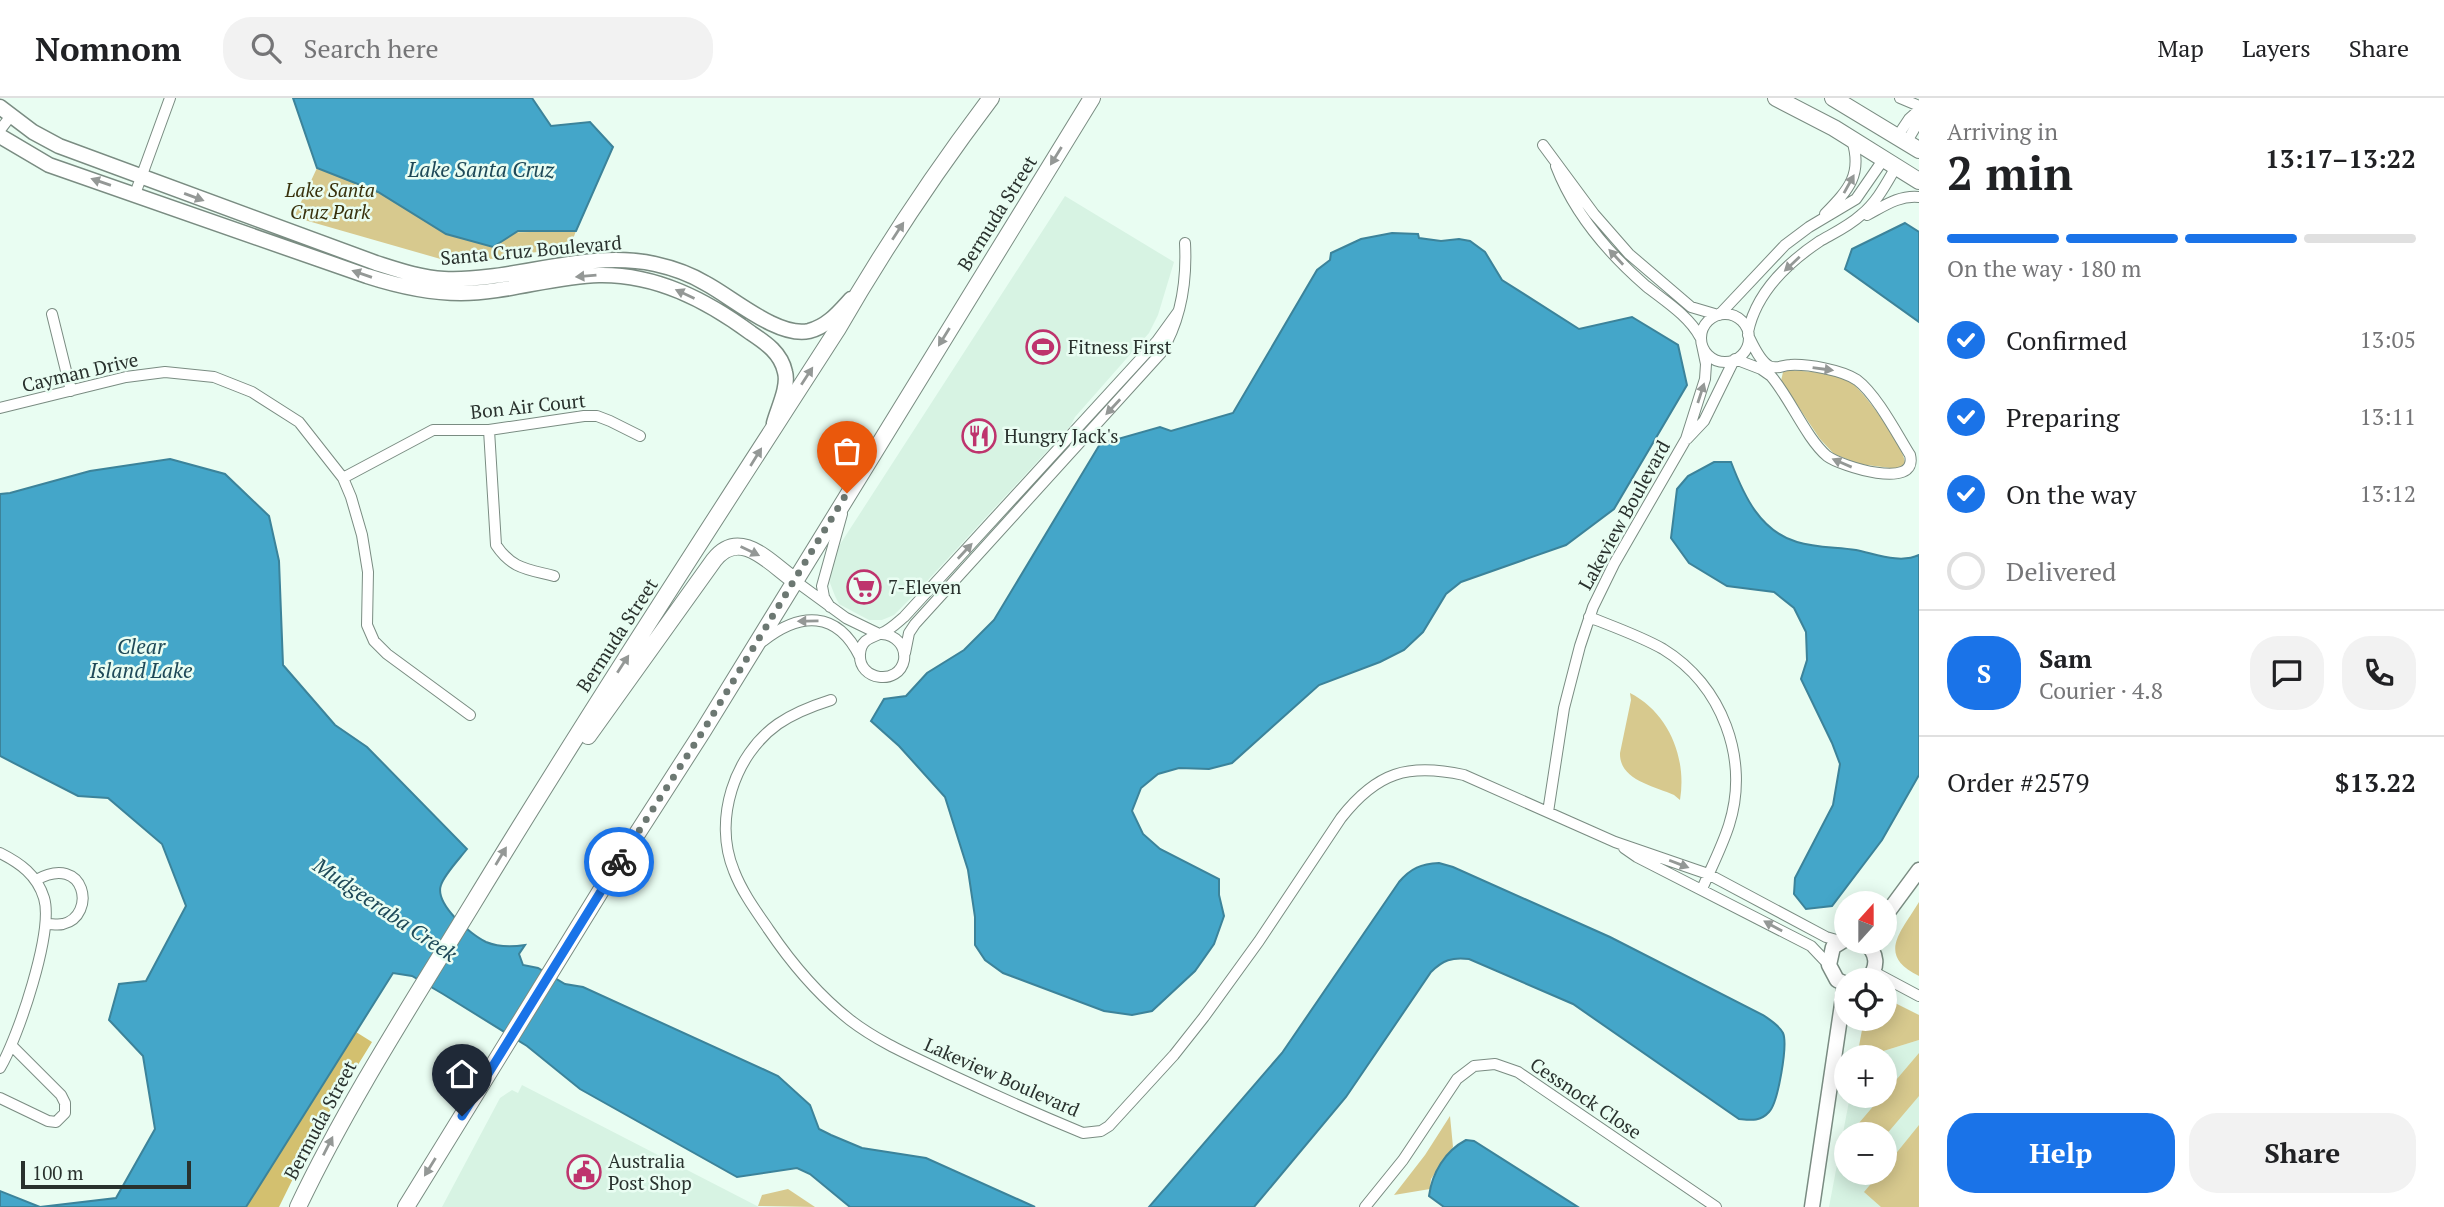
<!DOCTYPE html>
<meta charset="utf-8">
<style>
body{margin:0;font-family:"PT Serif",serif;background:#f2f2f2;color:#202124;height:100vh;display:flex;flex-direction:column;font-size:26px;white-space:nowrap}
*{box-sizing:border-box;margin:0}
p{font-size:23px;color:#757577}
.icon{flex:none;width:38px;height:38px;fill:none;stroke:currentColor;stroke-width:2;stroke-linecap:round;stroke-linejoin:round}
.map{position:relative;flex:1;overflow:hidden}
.panel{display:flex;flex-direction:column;background:#fff;width:525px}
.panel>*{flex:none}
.needle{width:46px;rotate:21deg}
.fabs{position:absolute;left:1834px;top:793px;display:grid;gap:14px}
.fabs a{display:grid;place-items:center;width:63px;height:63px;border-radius:50%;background:#fff;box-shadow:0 4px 18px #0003;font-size:35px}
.scale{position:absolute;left:21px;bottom:18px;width:170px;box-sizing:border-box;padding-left:7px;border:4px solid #29312d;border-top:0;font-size:19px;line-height:24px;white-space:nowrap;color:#29312d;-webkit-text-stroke:5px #e9fdf2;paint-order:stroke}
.pin{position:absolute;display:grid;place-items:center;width:60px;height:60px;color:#fff;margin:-72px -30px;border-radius:50% 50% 50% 0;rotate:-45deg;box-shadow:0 0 7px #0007}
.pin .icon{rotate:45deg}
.courier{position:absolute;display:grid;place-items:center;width:70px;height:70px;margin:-35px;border:5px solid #1a73e8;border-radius:50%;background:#fff;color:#222;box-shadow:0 2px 9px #0007}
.headline em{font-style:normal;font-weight:600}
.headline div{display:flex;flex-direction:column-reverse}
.headline{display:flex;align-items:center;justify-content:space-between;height:119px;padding:0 28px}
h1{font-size:46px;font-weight:600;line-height:52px}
.bar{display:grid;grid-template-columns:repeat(4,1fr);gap:10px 7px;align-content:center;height:84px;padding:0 28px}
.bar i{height:9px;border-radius:5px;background:#e0e0e0}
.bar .current{background:#1a73e8}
.bar p{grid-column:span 4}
.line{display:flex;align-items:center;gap:18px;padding:0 28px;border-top:2px solid #e0e0e0}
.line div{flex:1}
.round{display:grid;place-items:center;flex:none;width:74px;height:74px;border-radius:28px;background:#f2f2f2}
ol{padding:0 28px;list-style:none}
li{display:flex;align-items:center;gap:21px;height:77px}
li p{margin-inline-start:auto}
li .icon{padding:7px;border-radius:50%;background:#1a73e8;color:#fff;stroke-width:4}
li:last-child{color:#757577}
li i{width:38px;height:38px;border:4px solid #e0e0e0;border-radius:50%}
.action{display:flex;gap:14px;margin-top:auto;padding:14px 28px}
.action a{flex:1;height:80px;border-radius:28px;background:#1a73e8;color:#fff;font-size:28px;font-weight:600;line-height:80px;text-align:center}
.action a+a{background:#f2f2f2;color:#202124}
header{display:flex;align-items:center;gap:42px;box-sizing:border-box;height:98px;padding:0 35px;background:#fff;border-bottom:2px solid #e0e0e0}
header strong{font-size:33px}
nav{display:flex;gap:38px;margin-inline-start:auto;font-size:24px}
.search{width:490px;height:63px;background:#f2f2f2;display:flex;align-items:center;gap:18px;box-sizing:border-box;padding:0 24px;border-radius:28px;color:#757577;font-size:26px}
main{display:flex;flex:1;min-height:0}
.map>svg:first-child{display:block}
.built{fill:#d7f3e3;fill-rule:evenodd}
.green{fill:#d7c98e}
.forest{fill:#d3c06f}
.water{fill:#44a6c9;stroke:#3c839a;stroke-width:2}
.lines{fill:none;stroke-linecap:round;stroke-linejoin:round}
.street-casing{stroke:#7a8c82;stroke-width:12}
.secondary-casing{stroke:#7a8c82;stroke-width:17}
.primary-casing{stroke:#7a8c82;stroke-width:18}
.street{stroke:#fff;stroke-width:10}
.secondary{stroke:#fff;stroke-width:14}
.primary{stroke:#fff;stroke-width:16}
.oneway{fill:#949896}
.done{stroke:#6c7872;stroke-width:7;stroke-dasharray:0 12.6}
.route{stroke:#1a73e8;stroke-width:9}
.labels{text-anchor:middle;stroke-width:5;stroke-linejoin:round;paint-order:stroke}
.park-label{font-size:19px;font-style:italic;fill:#39310c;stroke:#e9fdf2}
.street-label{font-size:19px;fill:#29312d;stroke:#e9fdf2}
.poi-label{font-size:19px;fill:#29312d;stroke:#e9fdf2;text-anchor:start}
.water-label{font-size:21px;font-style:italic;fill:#1e4958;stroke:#e9fdf2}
</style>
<header>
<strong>Nomnom</strong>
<div class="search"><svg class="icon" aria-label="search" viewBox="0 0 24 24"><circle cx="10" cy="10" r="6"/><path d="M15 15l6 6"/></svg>Search here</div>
<nav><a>Map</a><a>Layers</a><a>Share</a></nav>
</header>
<main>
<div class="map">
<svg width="1919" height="1109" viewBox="0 0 1919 1109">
<rect width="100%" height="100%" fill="#e9fdf2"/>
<path class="built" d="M 1065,98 L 1174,164 L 1158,217 L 1149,235 L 1075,319 L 1071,327 L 917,494 L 894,517 L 882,522 L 869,522 L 839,506 L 835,498 L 830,485 L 831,470 L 839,448 Z
M 1919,942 L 1919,1109 L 1829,1109 L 1850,998 L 1885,998 L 1885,959 L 1864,959 ZM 1846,1036 L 1885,1036 L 1885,1074 L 1846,1074 Z
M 522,987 L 759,1109 L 442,1109 L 500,1000 L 512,992 L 518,995 Z"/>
<path class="green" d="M 317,70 L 378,94 L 446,136 L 576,133 L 570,149 L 458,166 L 294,119 Z
M 1791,272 C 1809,274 1833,274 1849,283 C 1863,291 1908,353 1905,367 L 1898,371 L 1859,366 L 1834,356 L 1820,341 L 1781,283 L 1783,274 Z
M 1630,595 C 1669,615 1687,660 1680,702 L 1674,697 C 1654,688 1619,682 1620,655 L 1631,602 Z
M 1919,804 L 1919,878 C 1876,857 1901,834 1919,804 Z
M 1885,900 L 1919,917 L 1919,942 L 1864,959 L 1857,959 L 1864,921 L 1885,920 Z
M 1919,955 L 1919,998 L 1885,1038 L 1885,1036 L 1857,1036 L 1853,1032 L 1882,998 L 1885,998 L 1885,995 Z
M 1450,1018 L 1453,1049 L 1431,1081 L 1430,1091 L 1394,1097 L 1425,1057 Z
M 1919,1027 L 1919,1109 L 1881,1109 L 1864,1094 L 1880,1075 L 1885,1074 L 1885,1069 Z
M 788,1091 L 815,1109 L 758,1108 L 762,1097 Z"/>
<path class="forest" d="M 356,934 L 372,944 L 313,1040 L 279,1109 L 246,1109 Z"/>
<path class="water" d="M 293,0 L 532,0 L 551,28 L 590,24 L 613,49 L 576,133 L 518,133 L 493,149 L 446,136 L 378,94 L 317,70 Z
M 1905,125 L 1919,134 L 1919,224 L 1845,171 L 1852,151 Z
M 1392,135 L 1418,136 L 1419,140 L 1441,143 L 1459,141 L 1470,143 L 1485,154 L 1502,182 L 1579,231 L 1632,219 L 1678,247 L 1687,287 L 1614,411 L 1566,447 L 1461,484 L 1446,496 L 1423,534 L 1404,552 L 1380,564 L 1319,587 L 1232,665 L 1209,671 L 1179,670 L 1158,676 L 1141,690 L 1132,713 L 1143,736 L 1160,751 L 1219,781 L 1219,797 L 1224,818 L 1214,846 L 1195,873 L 1152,913 L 1132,917 L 1104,913 L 1003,875 L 985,862 L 975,847 L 975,819 L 968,772 L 945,699 L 899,648 L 871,623 L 884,601 L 906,598 L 927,575 L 964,552 L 994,522 L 1100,346 L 1160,329 L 1171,333 L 1233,315 L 1317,172 L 1330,162 L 1331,155 L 1361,141 Z
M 170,361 L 225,376 L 269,418 L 279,463 L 283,567 L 335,627 L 367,649 L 467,751 C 460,760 444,777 441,787 C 434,806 471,837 486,844 C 498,849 512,849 525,847 L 519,856 L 523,867 L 538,870 L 565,886 L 583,889 L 778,978 L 810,1007 L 819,1031 L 831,1037 L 862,1050 L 926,1060 L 1035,1109 L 850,1109 L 810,1076 L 797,1070 L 737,1079 L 580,991 L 527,948 L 443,896 L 412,878 L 393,875 L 246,1109 L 0,1109 L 0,1093 L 40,1109 L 116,1100 L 155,1031 L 143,958 L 109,922 L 119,886 L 146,883 L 186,808 L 162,746 L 108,700 L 78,698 L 0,658 L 0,396 L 10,395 L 90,373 Z
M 1714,364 L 1731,364 C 1744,398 1760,433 1797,444 C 1816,450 1837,449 1856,452 C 1876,456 1900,466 1919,457 L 1919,677 L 1882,742 L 1832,808 L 1806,811 L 1794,796 L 1795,780 L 1833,707 L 1840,666 L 1832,645 L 1801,581 L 1807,562 L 1806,534 L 1794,510 L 1774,494 L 1727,488 L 1689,465 L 1671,440 L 1677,391 L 1688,378 Z
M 1439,765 L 1453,769 L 1610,839 L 1763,917 C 1770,922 1779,927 1783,935 C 1788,947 1778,1005 1769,1014 C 1760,1024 1750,1022 1739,1021 L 1573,906 L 1469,861 C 1452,859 1443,862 1431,874 L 1346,999 L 1254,1109 L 1149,1109 L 1282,955 L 1399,784 C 1411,770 1421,766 1439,765 Z
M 1466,1042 L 1474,1043 L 1578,1109 L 1444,1109 L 1429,1098 C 1432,1075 1445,1053 1466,1042 Z"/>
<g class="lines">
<defs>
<path id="street" d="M 1900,0 L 1919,8
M 0,32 L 10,19
M 1897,39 L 1909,21 L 1919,12
M 1906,45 L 1919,23
M 1543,47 L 1594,116 L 1629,156 L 1691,209 L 1718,217
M 1556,68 C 1574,115 1608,155 1646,188 C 1665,203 1689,218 1700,239
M 135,96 L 170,0
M 1825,116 C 1848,92 1863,77 1852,42
M 1867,117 C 1884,108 1899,97 1919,99
M 52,216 L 71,293
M1701 240a24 24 0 1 1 48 0a24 24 0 1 1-48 0Z
M 1719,217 L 1785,147 L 1809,129 L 1856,101 L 1883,62
M 1748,234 C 1756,195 1787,165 1820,143 C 1834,135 1849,128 1861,117 C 1877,104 1886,86 1896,69
M 1735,261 L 1761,271 L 1771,278 C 1790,300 1806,340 1827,358 C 1840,368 1919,393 1910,357 C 1897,336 1876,296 1857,282 C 1842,272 1808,266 1790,267 C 1782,267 1777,272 1769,268 C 1759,262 1753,247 1748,237
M 0,310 L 126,279 L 165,274 L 214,279 L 252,294 L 299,324 L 343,380 L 351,399 L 362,437 L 368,474 L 367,527 L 374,543 L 387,556 L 470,617
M 489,332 L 496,447 C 512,471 527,471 554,478
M 1687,341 L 1704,323 L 1734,262
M 343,380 L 433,332 L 489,332 L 584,318 L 597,318 L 610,323 L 640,338
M 794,482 L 846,520 L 879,536
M 830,509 L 824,499 L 822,488 L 842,416
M 1589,519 C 1614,529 1640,538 1663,551 C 1722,587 1750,661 1729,727 C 1722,749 1711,770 1702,791
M 882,536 C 895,537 906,547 904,562 C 899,588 858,583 860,556 C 861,541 871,540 882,535 C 890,532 898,524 904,519 L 1157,243 L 1178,214
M 763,543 C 800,514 837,512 860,559
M 905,555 L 909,535 L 915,526 L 1161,255 C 1181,222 1187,183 1185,145
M 831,602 C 812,608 794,615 778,626 C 734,657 713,722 734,773 C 742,794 756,813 769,832 C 792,866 817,896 850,922 C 880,945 914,959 947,975 C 992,996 1037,1016 1083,1035 L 1101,1033 L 1109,1028 L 1174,957 L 1204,919 L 1259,843 L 1341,720 C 1377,674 1408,665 1464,677 L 1615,744 L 1708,776 L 1826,839 L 1840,843
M 1548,714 L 1564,610 L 1580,548 L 1593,509 L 1614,466 L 1686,341 L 1705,281 L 1706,266 L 1702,247
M 1624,750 L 1637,759 L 1811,848 L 1829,867
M 0,755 C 20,765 37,777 44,800 C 54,833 18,940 0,970
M 36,782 C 86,754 97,818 63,826 C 58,827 52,826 47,826
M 1874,874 L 1919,898
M 0,1000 L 48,1023 L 56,1024 L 65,1015 L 65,1005 L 61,997 L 12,948
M 1365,1109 L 1403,1062 L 1457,981 L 1474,968 L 1495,966 L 1518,974 L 1716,1109"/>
<path id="secondary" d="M 0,9 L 33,34 L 59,48 L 376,165 C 398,172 421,180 444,181 C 514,184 585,151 655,166 C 673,170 690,176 705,185 C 732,199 778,240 809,233 C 828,228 839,214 851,201
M 0,38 L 49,67 L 367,178 C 398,188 428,195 461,195 C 507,195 553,178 599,177 C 656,176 706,202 751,235 C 766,245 781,255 785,274 C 789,289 778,310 774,325
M 1885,818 L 1919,772
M 1846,841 L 1833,849 L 1829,867 L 1837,882 L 1846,886
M 1864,844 C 1878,855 1879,869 1867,882
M 1812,1109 L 1845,886"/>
<path id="primary" d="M 1776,0 L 1834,30 L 1919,83
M 1833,0 L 1919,52
M 588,638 L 714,462 C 740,429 770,465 794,482
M 298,1109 C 348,1004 411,907 472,807 C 590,613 714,423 837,232 C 883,152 935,74 991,0
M 406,1109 L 608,781 L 703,633 L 1092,0"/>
</defs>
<use href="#street" class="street-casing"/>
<use href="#secondary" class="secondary-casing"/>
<use href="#primary" class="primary-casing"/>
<use href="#street" class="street"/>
<use href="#secondary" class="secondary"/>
<use href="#primary" class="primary"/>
</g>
<defs><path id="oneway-solid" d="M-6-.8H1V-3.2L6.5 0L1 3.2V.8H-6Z" transform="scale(1.75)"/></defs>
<g class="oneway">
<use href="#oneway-solid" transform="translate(1056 58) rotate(122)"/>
<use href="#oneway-solid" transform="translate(101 84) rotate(-161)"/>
<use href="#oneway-solid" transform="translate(1849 86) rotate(-61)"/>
<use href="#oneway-solid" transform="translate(194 99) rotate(20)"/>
<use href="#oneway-solid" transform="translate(898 133) rotate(-57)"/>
<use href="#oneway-solid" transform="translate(1616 159) rotate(-133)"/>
<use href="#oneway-solid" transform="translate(1792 166) rotate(137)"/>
<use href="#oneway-solid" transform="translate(362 176) rotate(-161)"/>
<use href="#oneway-solid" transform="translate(586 178) rotate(175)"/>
<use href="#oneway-solid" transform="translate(685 196) rotate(-155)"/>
<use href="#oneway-solid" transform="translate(944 239) rotate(122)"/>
<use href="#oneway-solid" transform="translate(1823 271) rotate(8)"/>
<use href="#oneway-solid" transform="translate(807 278) rotate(-57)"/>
<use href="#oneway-solid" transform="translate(1701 295) rotate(-72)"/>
<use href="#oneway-solid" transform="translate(1113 309) rotate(133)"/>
<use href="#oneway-solid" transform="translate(756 359) rotate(-58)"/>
<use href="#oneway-solid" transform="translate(1842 365) rotate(-157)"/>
<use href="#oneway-solid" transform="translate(750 453) rotate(26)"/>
<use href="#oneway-solid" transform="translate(965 453) rotate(-47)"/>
<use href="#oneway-solid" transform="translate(808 523) rotate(179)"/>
<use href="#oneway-solid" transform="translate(623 566) rotate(-57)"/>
<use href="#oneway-solid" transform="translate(501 758) rotate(-59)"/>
<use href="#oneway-solid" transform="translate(1679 766) rotate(21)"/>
<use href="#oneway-solid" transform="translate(1773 828) rotate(-151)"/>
<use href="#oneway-solid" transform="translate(328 1048) rotate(-63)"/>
<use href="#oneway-solid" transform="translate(430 1069) rotate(122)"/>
</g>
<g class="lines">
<path class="done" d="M 619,764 L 703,633 L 847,395"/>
<path class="route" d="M 462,1018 L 619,764"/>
</g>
<defs>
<symbol id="stadium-ring" viewBox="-11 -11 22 22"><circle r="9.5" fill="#e9fdf2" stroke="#be346d" stroke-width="1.5"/><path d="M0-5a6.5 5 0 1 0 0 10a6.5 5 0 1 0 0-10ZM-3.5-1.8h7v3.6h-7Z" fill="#be346d"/></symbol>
<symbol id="restaurant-ring" viewBox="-11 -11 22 22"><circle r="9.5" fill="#e9fdf2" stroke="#be346d" stroke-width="1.5"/><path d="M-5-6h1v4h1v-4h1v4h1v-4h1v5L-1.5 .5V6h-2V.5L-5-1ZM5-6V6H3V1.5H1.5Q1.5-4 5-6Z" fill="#be346d"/></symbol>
<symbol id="supermarket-ring" viewBox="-11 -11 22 22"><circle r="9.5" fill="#e9fdf2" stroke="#be346d" stroke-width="1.5"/><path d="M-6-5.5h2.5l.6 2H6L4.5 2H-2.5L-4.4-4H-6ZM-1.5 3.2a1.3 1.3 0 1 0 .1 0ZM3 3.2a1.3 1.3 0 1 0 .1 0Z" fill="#be346d"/></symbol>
<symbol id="civic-ring" viewBox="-11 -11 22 22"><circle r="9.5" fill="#e9fdf2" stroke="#be346d" stroke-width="1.5"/><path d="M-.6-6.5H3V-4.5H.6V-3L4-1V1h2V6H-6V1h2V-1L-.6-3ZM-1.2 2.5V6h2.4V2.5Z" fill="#be346d"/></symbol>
</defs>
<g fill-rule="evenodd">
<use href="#stadium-ring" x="1024" y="230" width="38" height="38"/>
<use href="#restaurant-ring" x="960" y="319" width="38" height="38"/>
<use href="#supermarket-ring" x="845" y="470" width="38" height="38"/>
<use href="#civic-ring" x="565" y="1055" width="38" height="38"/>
</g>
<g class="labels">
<g class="park-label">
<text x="330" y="99">Lake Santa<tspan x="330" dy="22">Cruz Park</tspan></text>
</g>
<g class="street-label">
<text transform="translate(997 115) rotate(-58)" y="7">Bermuda Street</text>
<text transform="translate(531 152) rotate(-5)" y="7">Santa Cruz Boulevard</text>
<text transform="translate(80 274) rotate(-13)" y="7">Cayman Drive</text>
<text transform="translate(528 308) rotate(-6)" y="7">Bon Air Court</text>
<text transform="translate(1624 417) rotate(-61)" y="7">Lakeview Boulevard</text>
<text transform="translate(617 537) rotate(-57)" y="7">Bermuda Street</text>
<text transform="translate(1002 979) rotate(24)" y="7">Lakeview Boulevard</text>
<text transform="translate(1586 1000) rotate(34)" y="7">Cessnock Close</text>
<text transform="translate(320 1022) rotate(-62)" y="7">Bermuda Street</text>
</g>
<g class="poi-label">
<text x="1068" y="256">Fitness First</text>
<text x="1004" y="345">Hungry Jack's</text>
<text x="888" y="496">7-Eleven</text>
<text x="608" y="1070">Australia<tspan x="608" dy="22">Post Shop</tspan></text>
</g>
<g class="water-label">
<text x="481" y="79">Lake Santa Cruz</text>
<text x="141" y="556">Clear<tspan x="141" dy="24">Island Lake</tspan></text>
<text transform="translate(385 812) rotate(34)" y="7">Mudgeeraba Creek</text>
</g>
</g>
</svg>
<div class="fabs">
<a><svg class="needle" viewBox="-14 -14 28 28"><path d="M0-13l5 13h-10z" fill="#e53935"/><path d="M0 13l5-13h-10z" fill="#757577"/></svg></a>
<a><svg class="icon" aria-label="locate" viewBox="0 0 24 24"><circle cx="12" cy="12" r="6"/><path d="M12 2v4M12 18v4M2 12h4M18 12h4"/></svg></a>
<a>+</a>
<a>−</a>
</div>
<div class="scale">100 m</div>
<div class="pin" style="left:847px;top:395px;background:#ea580c"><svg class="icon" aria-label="bag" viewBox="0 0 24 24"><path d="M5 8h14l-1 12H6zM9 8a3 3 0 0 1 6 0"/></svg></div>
<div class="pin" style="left:462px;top:1018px;background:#1f2937"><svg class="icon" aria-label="home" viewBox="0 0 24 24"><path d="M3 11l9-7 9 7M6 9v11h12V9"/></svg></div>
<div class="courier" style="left:619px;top:764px"><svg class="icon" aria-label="bike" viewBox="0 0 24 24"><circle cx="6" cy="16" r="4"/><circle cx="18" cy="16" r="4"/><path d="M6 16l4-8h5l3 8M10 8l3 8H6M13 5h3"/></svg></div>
</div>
<section class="panel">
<div class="headline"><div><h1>2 min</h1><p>Arriving in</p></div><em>13:17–13:22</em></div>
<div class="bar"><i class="current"></i><i class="current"></i><i class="current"></i><i></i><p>On the way · 180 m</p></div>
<ol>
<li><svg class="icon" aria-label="check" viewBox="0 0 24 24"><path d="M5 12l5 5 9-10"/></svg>Confirmed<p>13:05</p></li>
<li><svg class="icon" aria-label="check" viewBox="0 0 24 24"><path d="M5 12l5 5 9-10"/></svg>Preparing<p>13:11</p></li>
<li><svg class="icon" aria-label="check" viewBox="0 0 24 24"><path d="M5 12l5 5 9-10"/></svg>On the way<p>13:12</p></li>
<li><i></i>Delivered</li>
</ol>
<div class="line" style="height:126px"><b class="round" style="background:#1a73e8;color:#fff">S</b><div><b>Sam</b><p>Courier · 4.8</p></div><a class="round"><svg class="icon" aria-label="chat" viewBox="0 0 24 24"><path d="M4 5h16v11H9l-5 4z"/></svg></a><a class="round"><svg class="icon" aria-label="phone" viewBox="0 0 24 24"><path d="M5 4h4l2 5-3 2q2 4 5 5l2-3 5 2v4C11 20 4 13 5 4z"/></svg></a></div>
<div class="line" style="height:91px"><div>Order #2579</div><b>$13.22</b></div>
<div class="action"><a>Help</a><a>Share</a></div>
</section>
</main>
